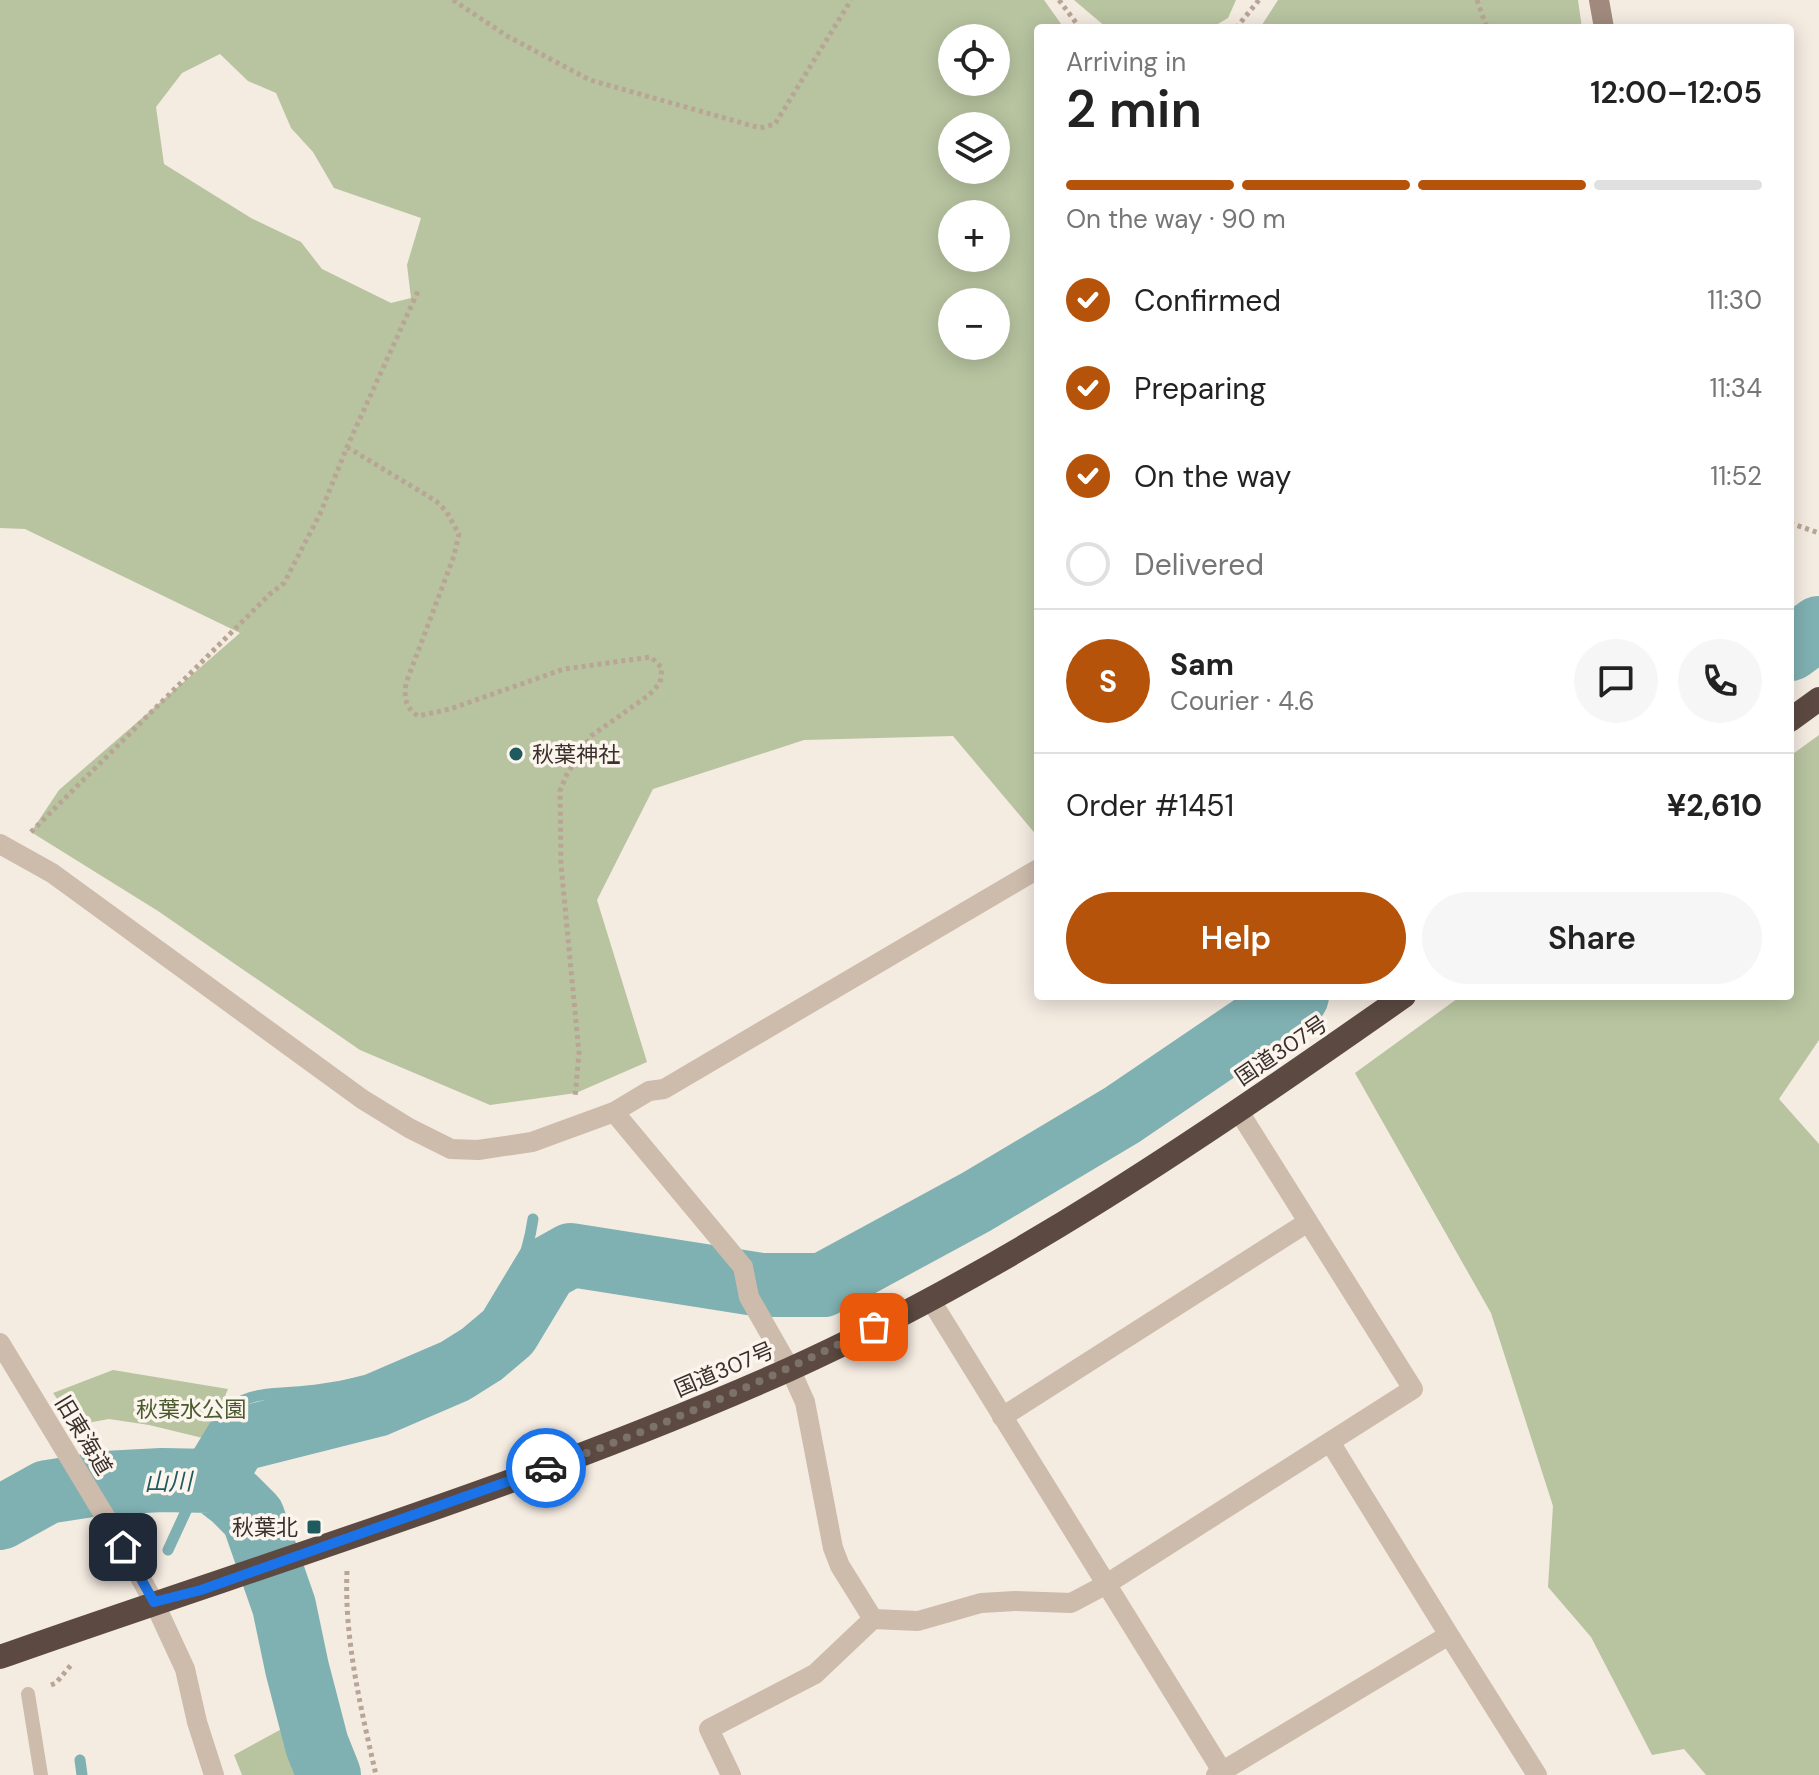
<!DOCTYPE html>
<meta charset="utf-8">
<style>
body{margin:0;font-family:"DM Sans","Noto Sans JP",sans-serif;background:#f6f6f6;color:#222;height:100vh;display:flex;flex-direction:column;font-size:30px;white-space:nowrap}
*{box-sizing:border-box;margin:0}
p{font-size:26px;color:#767676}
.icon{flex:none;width:44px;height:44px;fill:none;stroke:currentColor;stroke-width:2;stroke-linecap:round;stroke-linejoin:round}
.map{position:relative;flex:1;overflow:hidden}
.panel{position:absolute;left:1034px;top:24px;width:760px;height:976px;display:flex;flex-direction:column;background:#fff;border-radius:8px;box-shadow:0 4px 20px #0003}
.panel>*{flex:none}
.controls{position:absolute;left:938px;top:24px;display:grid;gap:16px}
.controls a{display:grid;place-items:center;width:72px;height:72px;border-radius:50%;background:#fff;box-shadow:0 4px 20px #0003;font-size:40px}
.pin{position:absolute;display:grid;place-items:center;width:68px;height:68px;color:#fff;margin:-34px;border-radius:16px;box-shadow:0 4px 12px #0006}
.courier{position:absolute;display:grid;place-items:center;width:80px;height:80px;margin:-40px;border:6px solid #1a73e8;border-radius:50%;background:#fff;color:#222;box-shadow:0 2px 10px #0007}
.overview em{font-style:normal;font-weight:600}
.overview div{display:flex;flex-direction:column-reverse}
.overview{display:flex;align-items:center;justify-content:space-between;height:136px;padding:0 32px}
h1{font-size:52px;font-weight:600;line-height:60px}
.bar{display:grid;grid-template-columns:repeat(4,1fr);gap:12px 8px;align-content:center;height:96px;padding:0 32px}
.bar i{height:10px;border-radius:6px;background:#e0e0e0}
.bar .on{background:#b45309}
.bar p{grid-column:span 4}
.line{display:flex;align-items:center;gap:20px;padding:0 32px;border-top:2px solid #e0e0e0}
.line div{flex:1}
.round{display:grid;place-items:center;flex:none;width:84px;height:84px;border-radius:42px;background:#f6f6f6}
ol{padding:0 32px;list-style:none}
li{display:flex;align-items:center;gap:24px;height:88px}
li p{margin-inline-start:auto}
li .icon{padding:8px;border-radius:50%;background:#b45309;color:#fff;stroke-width:4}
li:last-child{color:#767676}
li i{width:44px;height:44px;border:4px solid #e0e0e0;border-radius:50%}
.action{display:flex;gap:16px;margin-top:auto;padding:16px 32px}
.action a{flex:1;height:92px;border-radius:48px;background:#b45309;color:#fff;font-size:32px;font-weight:600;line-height:92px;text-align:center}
.action a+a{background:#f6f6f6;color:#222}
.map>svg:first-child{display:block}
.green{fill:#b8c4a0;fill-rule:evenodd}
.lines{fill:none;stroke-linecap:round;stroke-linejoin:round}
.stream{stroke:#7fb0b2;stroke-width:11}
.river{stroke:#7fb0b2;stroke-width:64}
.path{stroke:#b9a596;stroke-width:5;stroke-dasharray:4 4;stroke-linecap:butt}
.lane{stroke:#cdbbac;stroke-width:14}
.street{stroke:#cdbbac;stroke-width:20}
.secondary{stroke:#a18a7d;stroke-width:20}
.highway{stroke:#5c4a42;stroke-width:24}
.done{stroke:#7c716b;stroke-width:8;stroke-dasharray:0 14.4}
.route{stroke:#1a73e8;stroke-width:10}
.poi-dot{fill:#1f5a5e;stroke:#fbf5ee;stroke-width:3}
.labels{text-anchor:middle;stroke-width:7;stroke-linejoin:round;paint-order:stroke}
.poi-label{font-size:22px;fill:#3b302b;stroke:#fbf5ee;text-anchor:start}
.street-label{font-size:22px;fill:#3b302b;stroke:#fbf5ee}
.park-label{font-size:22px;fill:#4a5a2e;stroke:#fbf5ee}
.water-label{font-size:24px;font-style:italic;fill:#1f5a5e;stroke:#fbf5ee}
</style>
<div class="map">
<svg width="1819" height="1775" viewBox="0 0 1819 1775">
<rect width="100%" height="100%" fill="#f4ebe1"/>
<path class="green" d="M 0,0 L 1044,0 L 1064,28 L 1038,28 L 1038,837 L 953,736 L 804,740 L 653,789 L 597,900 L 647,1062 L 576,1093 L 490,1105 L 360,1050 L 158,911 L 31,832 L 59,790 L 240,633 L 25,529 L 0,528 ZM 996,38 L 996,82 L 952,82 L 952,38 ZM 220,54 L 248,81 L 276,93 L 291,128 L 313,152 L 334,188 L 421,218 L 407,265 L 411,298 L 391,303 L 322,269 L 301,242 L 251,218 L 164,164 L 156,107 L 182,73 ZM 996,126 L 996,170 L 952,170 L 952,126 ZM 952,214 L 996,214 L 996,258 L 952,258 ZM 996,302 L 996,346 L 952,346 L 952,302 Z
M 1074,0 L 1236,0 L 1228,18 L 1211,28 L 1107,28 Z
M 1278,0 L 1578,0 L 1582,28 L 1260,28 Z
M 1819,735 L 1819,1040 L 1779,1099 L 1819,1144 L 1819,1775 L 1706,1775 L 1684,1749 L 1652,1755 L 1591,1637 L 1548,1587 L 1553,1506 L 1491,1313 L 1355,1073 L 1461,996 L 1790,996 L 1790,756 Z
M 113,1370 L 228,1389 L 207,1439 L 149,1425 L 109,1419 L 76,1425 L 53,1393 Z
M 289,1725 L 307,1775 L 242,1775 L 234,1755 Z"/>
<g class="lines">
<path class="stream" d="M 168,1550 L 235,1405 C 256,1390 291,1394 317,1390 C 425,1375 516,1336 533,1219
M 80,1760 L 82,1775"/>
<path class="river" d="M 1790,649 L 1819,628
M 212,1481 L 237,1440 L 376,1405 L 455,1371 L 482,1354 L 508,1332 L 546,1269 L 571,1255 L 761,1285 L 823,1285 L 976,1202 L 1122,1115 L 1297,996
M 0,1518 L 47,1492 L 105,1483 L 162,1480 L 212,1481 L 234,1498 L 253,1517 L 284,1606 L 297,1668 L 317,1745 L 329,1775"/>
<path class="path" d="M 453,0 L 507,36 L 590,80 L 760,128 L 775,124 L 851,0
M 1059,0 L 1080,28
M 1477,0 L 1487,28
M 1236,28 L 1259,0
M 347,447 L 436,501 L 446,511 L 459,534 L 454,556 L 406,683 C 404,698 405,707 418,716 L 450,709 L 564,669 L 651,657 L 662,668 L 660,683 L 649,695 L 591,736 L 566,776 L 560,791 L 561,865 L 579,1053 L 575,1097
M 1790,523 L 1819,533
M 31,832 L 270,594 L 284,583 L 320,514 L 347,447 L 419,289
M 347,1571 C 344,1639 361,1709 376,1775
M 51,1685 L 56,1683 L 71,1665"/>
<path class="lane" d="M 28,1694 L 41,1775"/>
<path class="street" d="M 0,844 L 52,873 L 362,1099 L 409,1128 L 451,1149 L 478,1150 L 532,1142 L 614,1112 L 649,1091 L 664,1089 L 1038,869
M 614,1112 L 743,1267 L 749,1297 L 790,1369 L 805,1402 L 833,1548 L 840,1566 L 873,1619 L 918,1621 L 981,1603 L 1015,1601 L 1071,1603 L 1105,1585 L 1413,1389 L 1238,1110
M 930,1299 L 1222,1771
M 0,1343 L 109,1523 L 154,1602 L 185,1669 L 197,1722 L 214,1775
M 1002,1417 L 1308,1222
M 1449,1635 L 1537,1775
M 731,1775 L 709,1729 L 815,1674 L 873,1619
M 1216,1775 L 1449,1635 L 1330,1442"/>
<path class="secondary" d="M 1599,0 L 1604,28"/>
<path class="highway" d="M 1790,720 L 1819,699
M 0,1657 C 263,1564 532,1484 788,1370 C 1007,1271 1208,1134 1404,996"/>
</g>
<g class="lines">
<path class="done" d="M 546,1468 C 658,1428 767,1380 874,1327"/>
<path class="route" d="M 123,1547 L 154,1602 L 201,1590 L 546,1468"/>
</g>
<g class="poi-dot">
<circle cx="516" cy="754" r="8"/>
<rect x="306" y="1519" width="16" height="16" rx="4"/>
</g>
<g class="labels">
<g class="poi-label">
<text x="532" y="762">秋葉神社</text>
<text x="298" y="1535" text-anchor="end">秋葉北</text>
</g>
<g class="street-label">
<text transform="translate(1281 1050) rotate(-34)" y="8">国道307号</text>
<text transform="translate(724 1369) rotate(-23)" y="8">国道307号</text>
<text transform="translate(84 1435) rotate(59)" y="8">旧東海道</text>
</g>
<g class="park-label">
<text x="191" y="1417">秋葉水公園</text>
</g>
<g class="water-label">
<text transform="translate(168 1482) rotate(-1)" y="8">山川</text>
</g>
</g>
</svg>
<div class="controls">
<a><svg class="icon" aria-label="locate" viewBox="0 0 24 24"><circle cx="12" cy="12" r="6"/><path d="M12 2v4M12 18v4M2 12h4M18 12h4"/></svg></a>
<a><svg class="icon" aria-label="layers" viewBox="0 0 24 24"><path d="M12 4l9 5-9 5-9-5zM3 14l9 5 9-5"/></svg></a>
<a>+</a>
<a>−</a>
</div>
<div class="pin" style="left:874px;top:1327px;background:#ea580c"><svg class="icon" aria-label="bag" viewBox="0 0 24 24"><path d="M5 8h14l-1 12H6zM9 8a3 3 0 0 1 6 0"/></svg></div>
<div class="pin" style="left:123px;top:1547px;background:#1f2937"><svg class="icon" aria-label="home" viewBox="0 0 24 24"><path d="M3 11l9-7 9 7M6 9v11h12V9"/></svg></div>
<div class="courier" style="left:546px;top:1468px"><svg class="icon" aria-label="car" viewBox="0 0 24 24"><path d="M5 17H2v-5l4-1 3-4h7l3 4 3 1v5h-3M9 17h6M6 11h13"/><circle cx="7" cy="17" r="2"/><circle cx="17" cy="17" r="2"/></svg></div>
<section class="panel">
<div class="overview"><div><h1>2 min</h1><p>Arriving in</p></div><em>12:00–12:05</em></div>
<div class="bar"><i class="on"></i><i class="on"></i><i class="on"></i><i></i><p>On the way · 90 m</p></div>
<ol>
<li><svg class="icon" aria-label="check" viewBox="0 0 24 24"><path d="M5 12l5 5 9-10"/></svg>Confirmed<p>11:30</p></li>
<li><svg class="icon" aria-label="check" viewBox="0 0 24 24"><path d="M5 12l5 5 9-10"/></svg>Preparing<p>11:34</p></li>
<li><svg class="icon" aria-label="check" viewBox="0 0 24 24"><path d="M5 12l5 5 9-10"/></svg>On the way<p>11:52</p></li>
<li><i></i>Delivered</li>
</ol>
<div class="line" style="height:144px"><b class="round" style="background:#b45309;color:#fff">S</b><div><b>Sam</b><p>Courier · 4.6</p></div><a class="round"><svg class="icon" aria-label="chat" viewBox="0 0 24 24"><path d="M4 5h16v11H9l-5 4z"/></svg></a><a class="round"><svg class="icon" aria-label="phone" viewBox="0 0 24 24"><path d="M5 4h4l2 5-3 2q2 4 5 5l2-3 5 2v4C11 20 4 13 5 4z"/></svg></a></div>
<div class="line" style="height:104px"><div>Order #1451</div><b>¥2,610</b></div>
<div class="action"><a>Help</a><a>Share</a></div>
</section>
</div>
